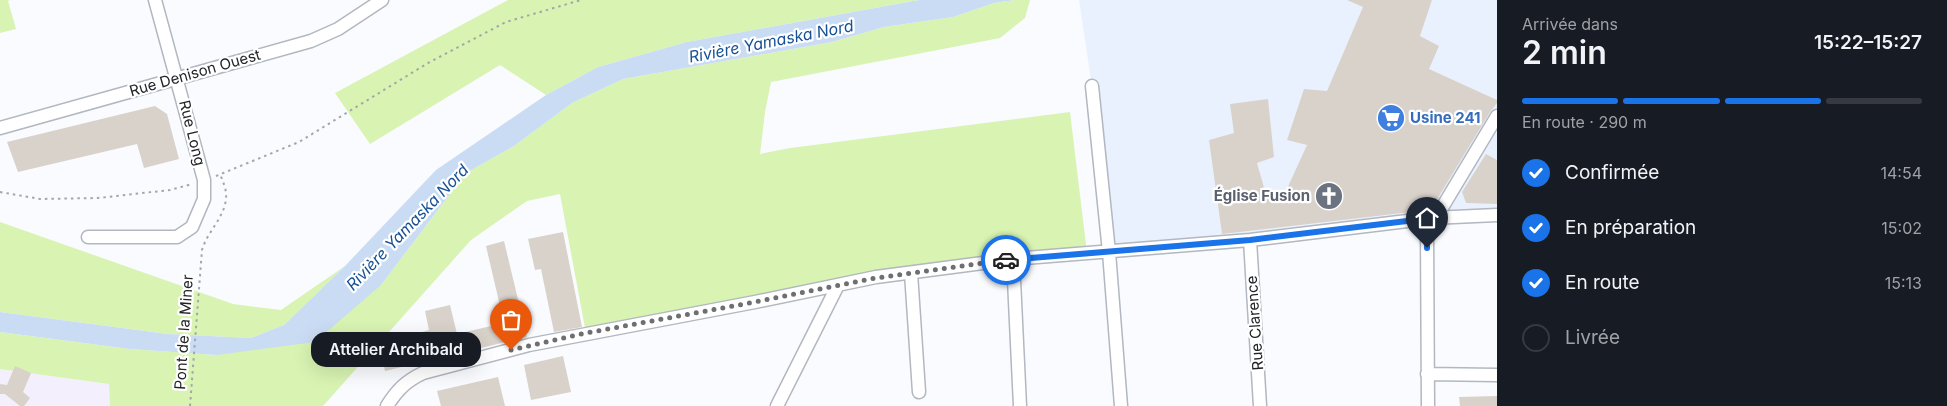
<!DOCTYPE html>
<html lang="fr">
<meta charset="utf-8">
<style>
body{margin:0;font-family:Inter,sans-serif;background:#20242c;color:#f1f3f6;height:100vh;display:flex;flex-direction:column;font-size:19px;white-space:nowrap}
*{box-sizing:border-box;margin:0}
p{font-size:16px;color:#9ea1a6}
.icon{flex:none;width:28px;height:28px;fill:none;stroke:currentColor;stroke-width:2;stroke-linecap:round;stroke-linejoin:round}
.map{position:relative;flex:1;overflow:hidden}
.drawer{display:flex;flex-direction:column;background:#171b24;width:450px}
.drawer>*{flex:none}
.pin{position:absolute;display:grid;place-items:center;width:42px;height:42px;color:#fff;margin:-51px -21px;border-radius:50% 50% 50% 0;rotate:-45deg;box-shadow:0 0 5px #0007}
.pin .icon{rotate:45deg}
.courier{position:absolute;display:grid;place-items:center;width:50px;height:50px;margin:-25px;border:4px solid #1a73e8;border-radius:50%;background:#fff;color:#222;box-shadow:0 1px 6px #0007}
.bubble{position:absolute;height:35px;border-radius:15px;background:#171b24;box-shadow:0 5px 20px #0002;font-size:16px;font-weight:600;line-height:35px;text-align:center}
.overview em{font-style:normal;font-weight:600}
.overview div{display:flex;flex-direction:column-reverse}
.overview{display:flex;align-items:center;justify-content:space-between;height:85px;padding:0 25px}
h1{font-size:32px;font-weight:600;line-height:38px}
.bar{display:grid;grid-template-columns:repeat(4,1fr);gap:8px 5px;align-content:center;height:60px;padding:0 25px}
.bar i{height:6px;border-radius:4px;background:#363941}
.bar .on{background:#1a73e8}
.bar p{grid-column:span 4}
ol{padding:0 25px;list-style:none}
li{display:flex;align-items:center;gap:15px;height:55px}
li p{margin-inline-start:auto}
li .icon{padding:5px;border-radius:50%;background:#1a73e8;color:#fff;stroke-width:4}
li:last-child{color:#9ea1a6}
li i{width:28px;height:28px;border:2px solid #363941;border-radius:50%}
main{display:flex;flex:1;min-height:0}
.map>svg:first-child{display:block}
.commercial{fill:#f3effc}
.built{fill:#eaf1fe}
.green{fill:#d8f3b2}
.water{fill:#cadcf3}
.building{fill:#d9d2ca}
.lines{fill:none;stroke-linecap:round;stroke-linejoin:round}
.minor-casing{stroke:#b2b7c0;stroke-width:15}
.path{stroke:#a5a6aa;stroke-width:2;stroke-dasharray:2.5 4;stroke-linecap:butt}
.minor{stroke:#fff;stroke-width:12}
.done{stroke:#6d6f73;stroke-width:5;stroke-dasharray:0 9}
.route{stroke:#1a73e8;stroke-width:6}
.labels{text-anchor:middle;stroke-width:4.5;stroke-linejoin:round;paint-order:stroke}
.street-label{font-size:15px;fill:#222327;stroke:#fff}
.shop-label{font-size:15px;font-weight:bold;fill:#366cbe;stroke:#fff;text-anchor:start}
.worship-label{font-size:15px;font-weight:bold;fill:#5b616d;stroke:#fff;text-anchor:end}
.water-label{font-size:16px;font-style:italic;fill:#165194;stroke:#fff}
</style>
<main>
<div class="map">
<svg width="1497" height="406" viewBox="0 0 1497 406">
<rect width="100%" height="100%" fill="#f9fbff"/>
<path class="commercial" d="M 0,369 L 109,384 L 110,406 L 0,406 Z"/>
<path class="built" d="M 1079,0 L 1497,0 L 1497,216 L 1109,252 L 1092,86 Z"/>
<path class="green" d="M 0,0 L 10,0 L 8,1 L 16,29 L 0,33 Z
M 508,0 L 919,0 L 687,42 L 598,67 L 546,95 L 500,65 L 370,144 L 335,93 Z
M 1015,0 L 1030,0 L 1025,18 L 1000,38 L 771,82 L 765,112 L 760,154 L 790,148 L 1070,112 L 1087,253 L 1013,259 L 586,333 L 560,194 L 527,201 L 471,240 L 323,406 L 110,406 L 109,384 L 0,369 L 0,332 L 130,349 L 217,355 L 381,285 L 466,173 L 514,146 L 572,103 L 623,79 L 832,42 L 884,27 L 953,17 L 994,3 Z
M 0,222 L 233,304 L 281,310 L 345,266 L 284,325 L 251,338 L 168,334 L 0,312 Z"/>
<path class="water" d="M 919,0 L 1015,0 L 994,3 L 953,17 L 884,27 L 832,42 L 623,79 L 572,103 L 514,146 L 466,173 L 381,285 L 315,342 L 217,355 L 130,349 L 0,332 L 0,312 L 168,334 L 251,338 L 284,325 L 345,266 L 436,170 L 546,95 L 598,67 L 687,42 Z"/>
<path class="building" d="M 1347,0 L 1432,0 L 1420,36 L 1439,46 L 1429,69 L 1497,100 L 1497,103 L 1490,112 L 1436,201 L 1428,210 L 1222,234 L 1209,140 L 1234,133 L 1230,104 L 1268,99 L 1274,157 L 1257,163 L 1265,191 L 1286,191 L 1307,145 L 1287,140 L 1304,89 L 1327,91 L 1363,7 Z
M 155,106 L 167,114 L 179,159 L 144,168 L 137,144 L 18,172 L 7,142 Z
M 1486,154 L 1497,160 L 1497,204 L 1466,203 L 1462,192 Z
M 563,232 L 582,327 L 554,332 L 541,269 L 535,270 L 528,239 Z
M 504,241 L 527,337 L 385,371 L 380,348 L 423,338 L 422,332 L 429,330 L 425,311 L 450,305 L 457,334 L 504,323 L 486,246 Z
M 563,356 L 571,392 L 531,400 L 524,365 Z
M 15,366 L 31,373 L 23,392 L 30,398 L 24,406 L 20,406 L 5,394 L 0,394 L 0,384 L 7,385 Z
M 498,377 L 505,406 L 441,406 L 437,391 Z
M 1497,396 L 1497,406 L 1460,406 L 1459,397 Z"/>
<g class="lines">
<defs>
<path id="minor" d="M 1092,86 L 1109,252 L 1121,406
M 0,128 L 311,41 L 338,29 L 382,0
M 88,237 L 177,237 L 192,227 L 204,199 L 204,180 L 155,0
M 1250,240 L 1260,406
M 1013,259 L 1020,406
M 911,273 L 919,392
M 1427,374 L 1497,375
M 387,406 C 397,390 406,381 423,373 L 529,345 L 755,302 L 876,277 L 1013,259 L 1250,240 L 1432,218 L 1497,215
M 777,406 L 838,285
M 1428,406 L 1427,231 L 1432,218 L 1443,206 L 1497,116"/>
</defs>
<use href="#minor" class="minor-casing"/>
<path class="path" d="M 216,176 L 299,142 L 428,63 L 506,22 L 581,0
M 0,192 L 40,199 L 98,198 L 170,190 L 192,184
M 190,406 L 202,250 C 207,232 225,217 226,198 C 227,190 223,182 220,174"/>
<use href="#minor" class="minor"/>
</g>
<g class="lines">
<path class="done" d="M 511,350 L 586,333 L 755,302 L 876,278 L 1006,260"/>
<path class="route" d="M 1006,260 L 1250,240 L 1432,218 L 1427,231 L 1427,248"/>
</g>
<defs>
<symbol id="supermarket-disc" viewBox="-11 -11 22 22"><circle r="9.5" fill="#3f7fe0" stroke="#fff"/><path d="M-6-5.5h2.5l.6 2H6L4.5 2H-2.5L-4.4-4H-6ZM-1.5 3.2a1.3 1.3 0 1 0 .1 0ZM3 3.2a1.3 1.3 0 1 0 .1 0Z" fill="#fff"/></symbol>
<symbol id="church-disc" viewBox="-11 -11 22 22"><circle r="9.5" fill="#6b7280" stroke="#fff"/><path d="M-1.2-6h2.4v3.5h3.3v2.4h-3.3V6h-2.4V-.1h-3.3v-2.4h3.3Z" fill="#fff"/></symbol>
</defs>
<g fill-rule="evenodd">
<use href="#supermarket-disc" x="1375" y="102" width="32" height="32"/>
<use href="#church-disc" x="1313" y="180" width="32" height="32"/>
</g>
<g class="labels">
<g class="street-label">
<text transform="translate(195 73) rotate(-16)" y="5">Rue Denison Ouest</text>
<text transform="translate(192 133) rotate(76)" y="5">Rue Long</text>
<text transform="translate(1255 323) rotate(-94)" y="5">Rue Clarence</text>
<text transform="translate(184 332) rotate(-86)" y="5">Pont de la Miner</text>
</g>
<g class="shop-label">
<text x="1410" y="123">Usine 241</text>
</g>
<g class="worship-label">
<text x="1310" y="201">Église Fusion</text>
</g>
<g class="water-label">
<text transform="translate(771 41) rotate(-11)" y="6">Rivière Yamaska Nord</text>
<text transform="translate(407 227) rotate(-46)" y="6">Rivière Yamaska Nord</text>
</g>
</g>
</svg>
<div class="pin" style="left:511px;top:350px;background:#ea580c"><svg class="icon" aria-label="bag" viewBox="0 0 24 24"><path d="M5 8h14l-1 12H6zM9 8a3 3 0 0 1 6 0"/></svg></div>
<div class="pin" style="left:1427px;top:248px;background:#1f2937"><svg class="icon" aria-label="home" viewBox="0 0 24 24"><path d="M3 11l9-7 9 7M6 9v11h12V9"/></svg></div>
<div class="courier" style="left:1006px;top:260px"><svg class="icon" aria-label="car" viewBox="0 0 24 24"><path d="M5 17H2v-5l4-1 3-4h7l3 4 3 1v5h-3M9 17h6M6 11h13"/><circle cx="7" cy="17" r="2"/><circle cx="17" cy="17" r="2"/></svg></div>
<div class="bubble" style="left:311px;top:332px;width:170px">Attelier Archibald</div>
</div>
<section class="drawer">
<div class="overview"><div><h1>2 min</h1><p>Arrivée dans</p></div><em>15:22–15:27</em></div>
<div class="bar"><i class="on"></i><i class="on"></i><i class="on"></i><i></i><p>En route · 290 m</p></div>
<ol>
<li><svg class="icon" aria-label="check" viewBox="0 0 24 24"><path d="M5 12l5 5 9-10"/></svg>Confirmée<p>14:54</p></li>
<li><svg class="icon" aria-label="check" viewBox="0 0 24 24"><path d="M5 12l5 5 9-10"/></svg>En préparation<p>15:02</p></li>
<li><svg class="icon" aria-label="check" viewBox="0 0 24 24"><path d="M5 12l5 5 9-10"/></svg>En route<p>15:13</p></li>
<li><i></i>Livrée</li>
</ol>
</section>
</main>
